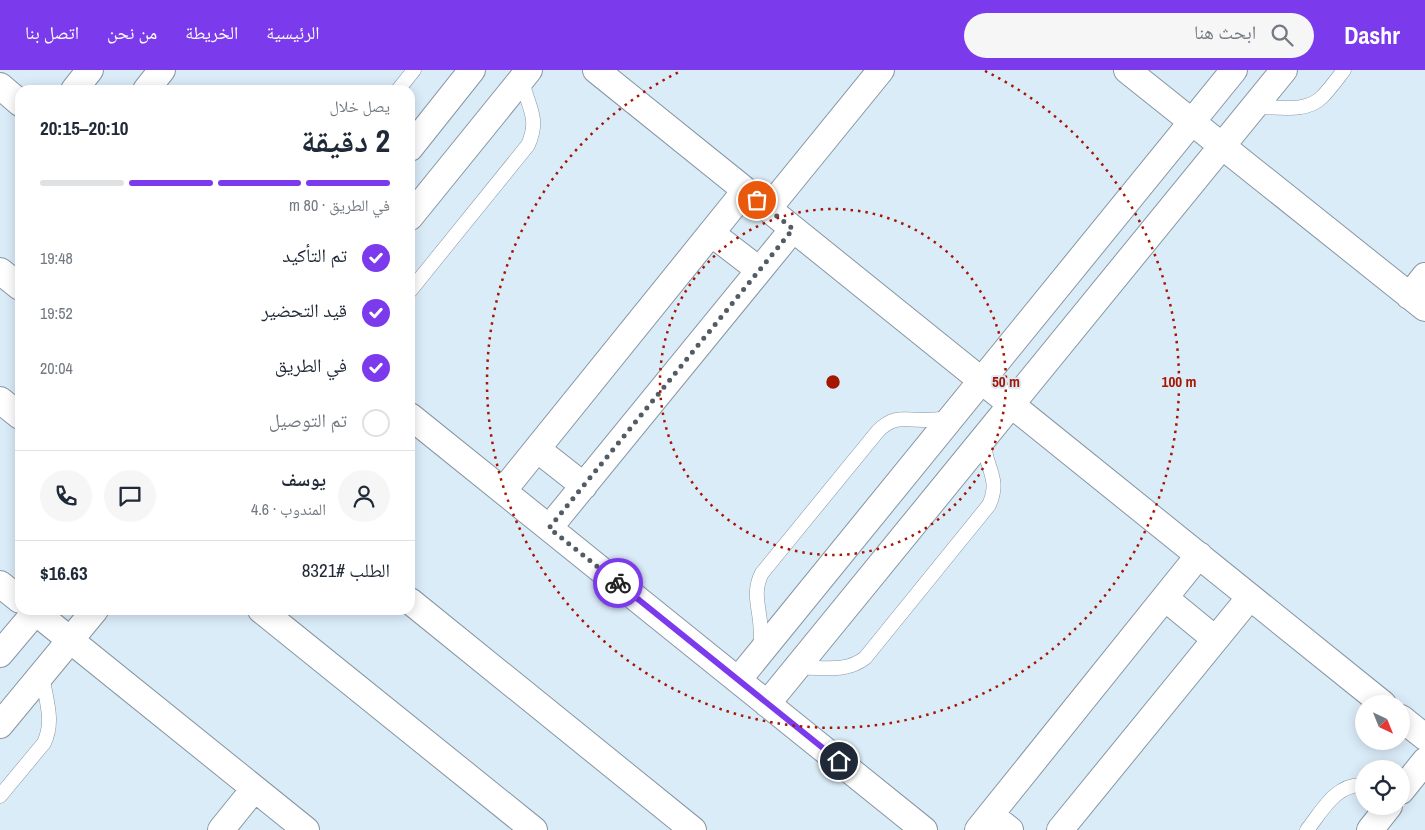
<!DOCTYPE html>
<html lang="ar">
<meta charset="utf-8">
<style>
body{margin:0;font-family:"Archivo Narrow","Noto Naskh Arabic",sans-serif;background:#f6f6f7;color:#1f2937;direction:rtl;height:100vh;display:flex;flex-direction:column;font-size:19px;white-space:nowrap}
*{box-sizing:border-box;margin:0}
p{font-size:16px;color:#747a83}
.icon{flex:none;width:28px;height:28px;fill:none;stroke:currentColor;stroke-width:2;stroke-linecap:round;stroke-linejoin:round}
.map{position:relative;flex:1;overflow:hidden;direction:ltr}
.side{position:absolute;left:15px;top:15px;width:400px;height:530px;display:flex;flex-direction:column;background:#fff;border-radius:15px;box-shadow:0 2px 12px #0003;direction:rtl}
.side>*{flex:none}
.needle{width:32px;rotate:137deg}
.buttons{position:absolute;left:1355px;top:625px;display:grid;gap:10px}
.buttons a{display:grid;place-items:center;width:55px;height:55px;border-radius:50%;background:#fff;box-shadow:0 2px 12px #0003;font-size:25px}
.pin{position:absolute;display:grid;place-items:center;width:42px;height:42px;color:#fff;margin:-21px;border:2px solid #fff;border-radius:50%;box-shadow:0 1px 5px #0007}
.courier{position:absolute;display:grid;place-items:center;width:50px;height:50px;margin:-25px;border:4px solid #7c3aed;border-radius:50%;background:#fff;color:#222;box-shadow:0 1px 6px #0007}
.summary em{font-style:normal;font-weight:800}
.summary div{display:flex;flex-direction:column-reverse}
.summary{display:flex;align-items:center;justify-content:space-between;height:85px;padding:0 25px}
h1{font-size:32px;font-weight:800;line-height:38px}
.bar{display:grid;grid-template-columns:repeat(4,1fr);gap:8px 5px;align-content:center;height:60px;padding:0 25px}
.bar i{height:6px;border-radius:4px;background:#e0e1e3}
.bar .selected{background:#7c3aed}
.bar p{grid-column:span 4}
.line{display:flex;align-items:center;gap:12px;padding:0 25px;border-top:1px solid #e0e1e3}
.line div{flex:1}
.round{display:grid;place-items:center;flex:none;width:52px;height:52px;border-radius:26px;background:#f6f6f7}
ol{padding:0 25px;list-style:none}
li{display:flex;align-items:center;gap:15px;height:55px}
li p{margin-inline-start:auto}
li .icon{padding:5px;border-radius:50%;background:#7c3aed;color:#fff;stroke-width:4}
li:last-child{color:#747a83}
li i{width:28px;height:28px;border:2px solid #e0e1e3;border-radius:50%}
header{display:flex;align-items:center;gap:30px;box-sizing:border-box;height:70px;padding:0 25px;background:#7c3aed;color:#fff}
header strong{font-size:24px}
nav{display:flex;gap:28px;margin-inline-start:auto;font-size:18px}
.search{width:350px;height:45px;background:#f6f6f7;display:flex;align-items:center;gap:12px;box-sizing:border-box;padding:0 18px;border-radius:28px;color:#747a83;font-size:19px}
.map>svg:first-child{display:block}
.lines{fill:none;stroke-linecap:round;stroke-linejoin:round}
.service-casing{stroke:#8796a2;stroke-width:15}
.minor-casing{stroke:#8796a2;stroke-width:28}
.service{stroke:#fff;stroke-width:14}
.minor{stroke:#fff;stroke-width:26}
.done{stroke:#535c64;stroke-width:5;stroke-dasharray:0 9}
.route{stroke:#7c3aed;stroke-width:6}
.ring{fill:none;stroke:#a61500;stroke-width:2.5;stroke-dasharray:2.5 5}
.centre{fill:#a61500;stroke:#dbecf9;stroke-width:2.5}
.ring-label{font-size:15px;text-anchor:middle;font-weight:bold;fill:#a61500;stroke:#dbecf9;stroke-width:4;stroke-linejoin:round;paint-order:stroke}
</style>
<header>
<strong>Dashr</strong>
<div class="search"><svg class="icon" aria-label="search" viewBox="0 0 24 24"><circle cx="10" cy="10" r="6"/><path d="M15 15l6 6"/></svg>ابحث هنا</div>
<nav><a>الرئيسية</a><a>الخريطة</a><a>من نحن</a><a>اتصل بنا</a></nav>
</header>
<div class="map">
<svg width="1425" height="760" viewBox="0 0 1425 760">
<rect width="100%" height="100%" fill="#dbecf9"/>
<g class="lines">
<defs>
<path id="service" d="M 398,20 L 414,0
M 1254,37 C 1276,36 1305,44 1322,27 C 1330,19 1337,9 1344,0
M 410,221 L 528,75 C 541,46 526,36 522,8
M 761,579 C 761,570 761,560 760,551 C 758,533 753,520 762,503 L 878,361 C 894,345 903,350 923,350 C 932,350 942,349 951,348
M 797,598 C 821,596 844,604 865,588 L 989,435 C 1002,407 983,396 984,369
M 0,726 L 44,673 C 55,650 45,628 42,604
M 1307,760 C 1322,741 1336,713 1364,715"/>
<path id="minor" d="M 596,0 L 1383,634
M 1127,0 L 1425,238
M 0,16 L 20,33
M 74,20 L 90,0
M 146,20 L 162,0
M 410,78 L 472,0
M 768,139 L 881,0
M 410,147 L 529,0
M 711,163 L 759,200
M 0,201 L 20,217
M 1409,226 L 1425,206
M 0,330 L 20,346
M 410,346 L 924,760
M 537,379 L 584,416
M 503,421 L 745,121
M 549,458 L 793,159
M 0,514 L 20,530
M 1165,528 L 1215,569
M 410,531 L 693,760
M 33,540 L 306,760
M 261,540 L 534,760
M 0,584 L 37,540
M 738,610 L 1234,0
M 767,634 L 1284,0
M 1401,648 L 1425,667
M 0,655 L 95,540
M 1401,721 L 1425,691
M 991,745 L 1010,760
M 221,760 L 254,719
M 978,760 L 1199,485
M 1060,760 L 1250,527
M 1370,760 L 1389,736"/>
</defs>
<use href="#service" class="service-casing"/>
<use href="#minor" class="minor-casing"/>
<use href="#service" class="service"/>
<use href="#minor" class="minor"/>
</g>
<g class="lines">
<path class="done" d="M 618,513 L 549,458 L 793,159 L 757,130"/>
<path class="route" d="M 618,513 L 839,691"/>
</g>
<g class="ring">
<circle cx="833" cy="312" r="173"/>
<path d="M985 1A346 346 0 1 1 681 1"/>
</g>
<circle cx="833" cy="312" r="8" class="centre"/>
<g class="ring-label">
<text x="1006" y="317">50 m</text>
<text x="1179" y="317">100 m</text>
</g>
</svg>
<div class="buttons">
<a><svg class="needle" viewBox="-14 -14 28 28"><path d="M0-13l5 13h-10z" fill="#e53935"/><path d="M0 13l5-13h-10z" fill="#747a83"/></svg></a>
<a><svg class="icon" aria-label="locate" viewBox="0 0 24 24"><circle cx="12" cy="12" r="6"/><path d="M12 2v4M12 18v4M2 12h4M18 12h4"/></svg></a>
</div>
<div class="pin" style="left:757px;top:130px;background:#ea580c"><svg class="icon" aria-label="bag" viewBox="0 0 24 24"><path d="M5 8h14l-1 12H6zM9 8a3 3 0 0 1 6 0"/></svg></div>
<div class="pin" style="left:839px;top:691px;background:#1f2937"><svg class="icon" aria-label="home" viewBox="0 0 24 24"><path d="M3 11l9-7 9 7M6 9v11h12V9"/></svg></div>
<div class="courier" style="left:618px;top:513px"><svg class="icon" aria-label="bike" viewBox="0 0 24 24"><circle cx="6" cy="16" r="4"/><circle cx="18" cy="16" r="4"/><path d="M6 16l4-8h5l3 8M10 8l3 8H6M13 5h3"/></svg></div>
<section class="side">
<div class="summary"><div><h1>2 دقيقة</h1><p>يصل خلال</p></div><em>20:10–20:15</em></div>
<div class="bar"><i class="selected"></i><i class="selected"></i><i class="selected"></i><i></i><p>في الطريق · 80 m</p></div>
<ol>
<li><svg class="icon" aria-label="check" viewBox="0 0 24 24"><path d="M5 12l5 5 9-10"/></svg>تم التأكيد<p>19:48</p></li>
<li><svg class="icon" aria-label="check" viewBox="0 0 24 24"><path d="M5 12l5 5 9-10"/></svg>قيد التحضير<p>19:52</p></li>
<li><svg class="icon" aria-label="check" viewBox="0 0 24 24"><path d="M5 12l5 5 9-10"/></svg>في الطريق<p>20:04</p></li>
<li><i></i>تم التوصيل</li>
</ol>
<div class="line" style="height:90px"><a class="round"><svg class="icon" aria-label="person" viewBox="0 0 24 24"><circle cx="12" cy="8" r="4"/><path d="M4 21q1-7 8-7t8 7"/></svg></a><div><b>يوسف</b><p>المندوب · 4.6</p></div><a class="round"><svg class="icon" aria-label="chat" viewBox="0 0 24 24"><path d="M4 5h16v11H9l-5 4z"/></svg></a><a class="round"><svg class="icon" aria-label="phone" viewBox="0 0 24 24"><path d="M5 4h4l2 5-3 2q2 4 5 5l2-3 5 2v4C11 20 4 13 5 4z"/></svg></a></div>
<div class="line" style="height:65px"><div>الطلب #8321</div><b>$16.63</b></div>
</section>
</div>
